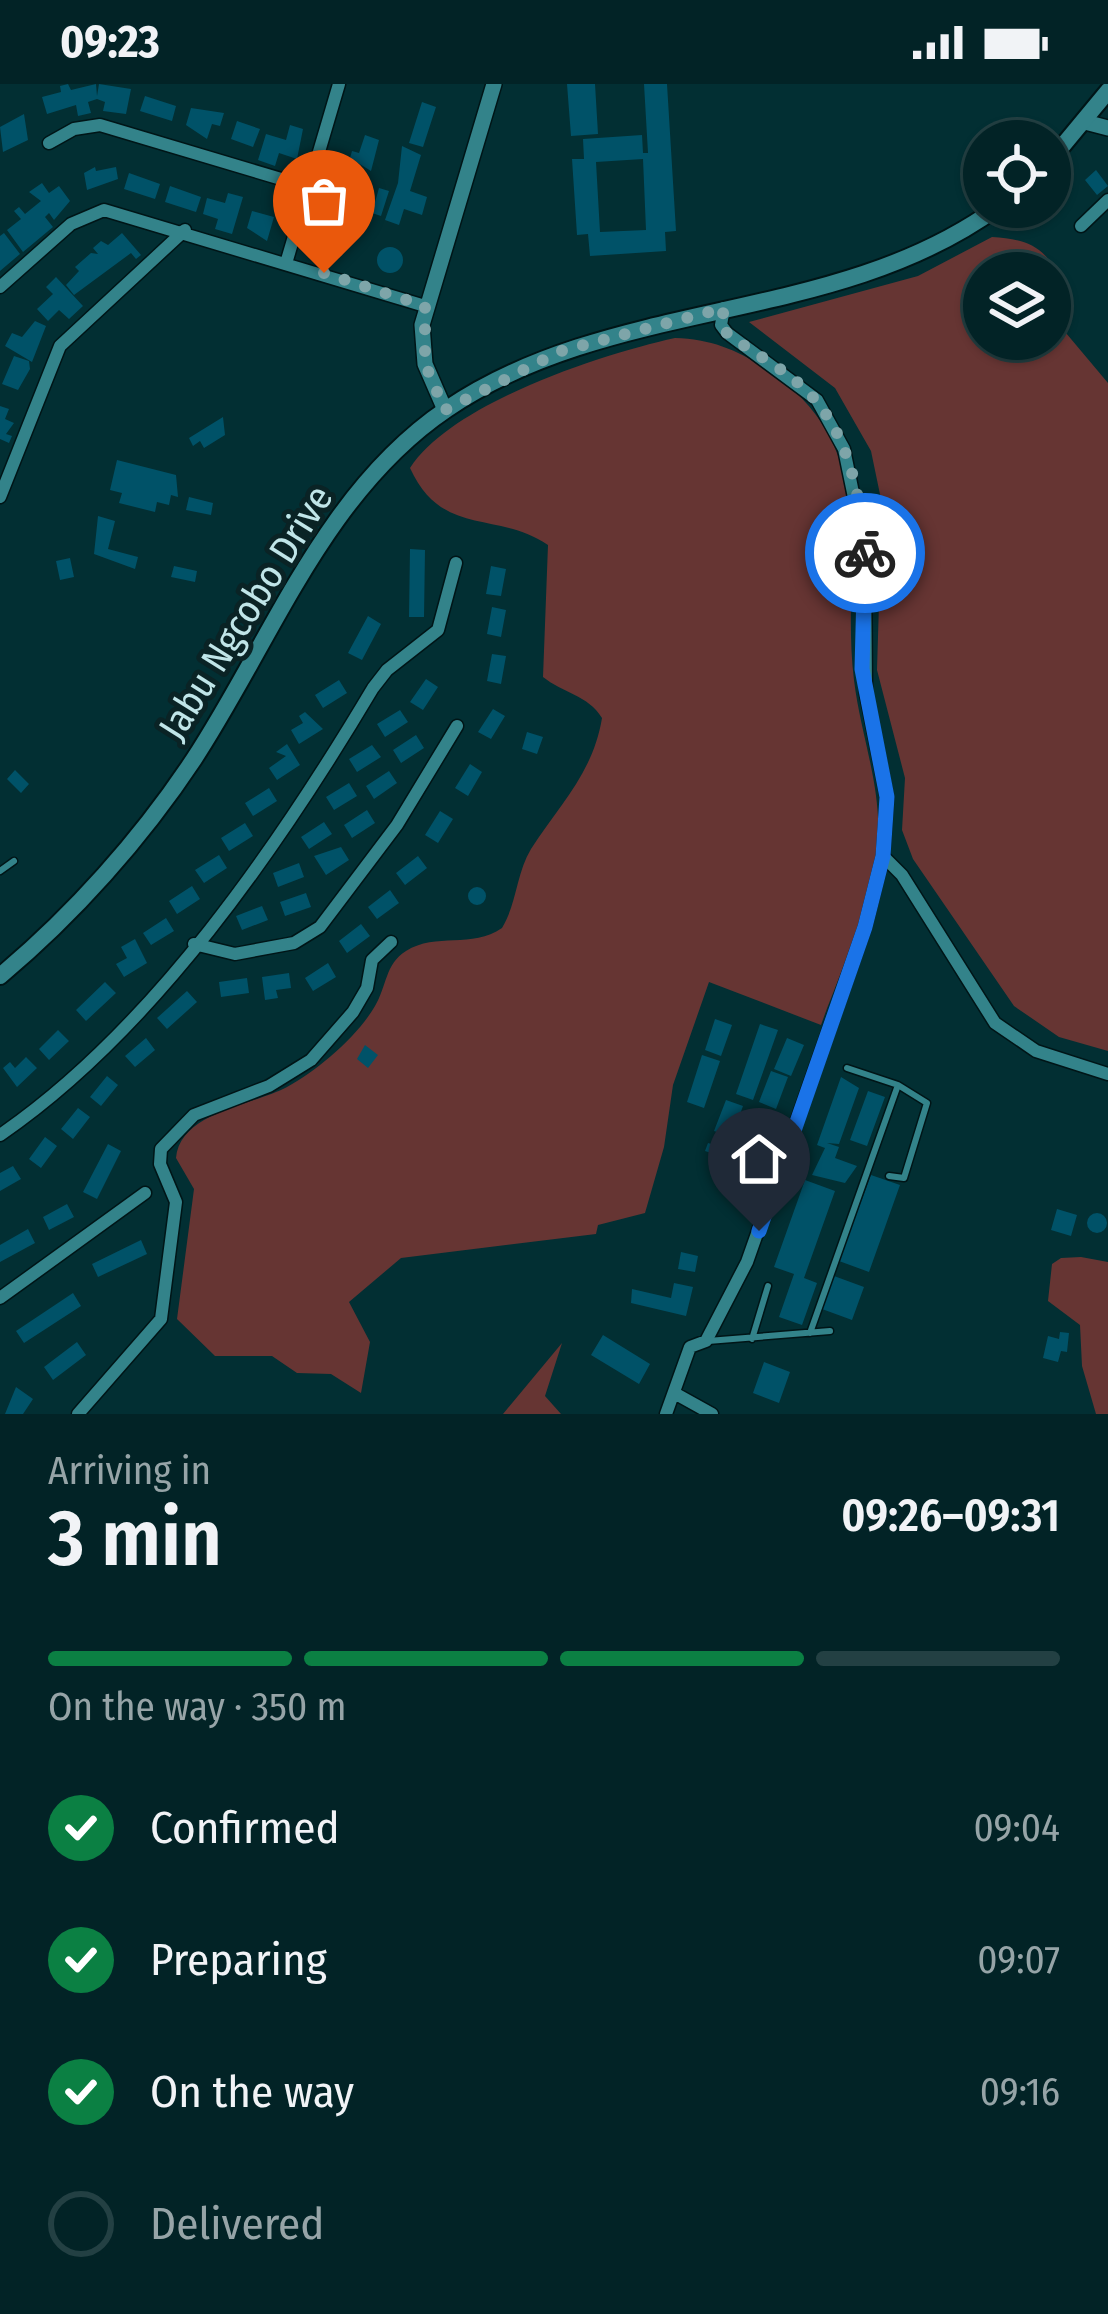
<!DOCTYPE html>
<meta charset="utf-8">
<style>
body{margin:0;font-family:"Fira Sans Condensed",sans-serif;background:#102f32;color:#f1f3f6;height:100vh;display:flex;flex-direction:column;font-size:45px;white-space:nowrap}
*{box-sizing:border-box;margin:0}
p{font-size:39px;color:#96a4a7}
.icon{flex:none;width:66px;height:66px;fill:none;stroke:currentColor;stroke-width:2;stroke-linecap:round;stroke-linejoin:round}
.map{position:relative;height:1330px;overflow:hidden}
.sheet{display:flex;flex-direction:column;background:#022326;flex:1}
.sheet>*{flex:none}
.tools{position:absolute;left:963px;top:36px;display:grid;gap:24px}
.tools a{display:grid;place-items:center;width:108px;height:108px;border-radius:50%;background:#022326;box-shadow:0 3px 9px #0004,0 0 0 3px #234043;font-size:60px}
.pin{position:absolute;display:grid;place-items:center;width:102px;height:102px;color:#fff;margin:-123px -51px;border-radius:50% 50% 50% 0;rotate:-45deg;box-shadow:0 0 12px #0007}
.pin .icon{rotate:45deg}
.courier{position:absolute;display:grid;place-items:center;width:120px;height:120px;margin:-60px;border:9px solid #1a73e8;border-radius:50%;background:#fff;color:#222;box-shadow:0 3px 15px #0007}
.summary em{font-style:normal;font-weight:600}
.summary div{display:flex;flex-direction:column-reverse}
.summary{display:flex;align-items:center;justify-content:space-between;height:204px;padding:0 48px}
h1{font-size:78px;font-weight:600;line-height:90px}
.bar{display:grid;grid-template-columns:repeat(4,1fr);gap:18px 12px;align-content:center;height:144px;padding:0 48px}
.bar i{height:15px;border-radius:9px;background:#234043}
.bar .on{background:#0b8043}
.bar p{grid-column:span 4}
ol{padding:0 48px;list-style:none}
li{display:flex;align-items:center;gap:36px;height:132px}
li p{margin-inline-start:auto}
li .icon{padding:12px;border-radius:50%;background:#0b8043;color:#fff;stroke-width:4}
li:last-child{color:#96a4a7}
li i{width:66px;height:66px;border:6px solid #234043;border-radius:50%}
.status{display:flex;justify-content:space-between;align-items:center;height:84px;padding:0 60px;background:#022326;direction:ltr}
.status svg{height:33px;fill:currentColor}
.map>svg:first-child{display:block}
.green{fill:#663533}
.building{fill:#005268;fill-rule:evenodd}
.lines{fill:none;stroke-linecap:round;stroke-linejoin:round}
.service-casing{stroke:#001517;stroke-width:9}
.minor-casing{stroke:#001517;stroke-width:15}
.tertiary-casing{stroke:#001517;stroke-width:18}
.secondary-casing{stroke:#001517;stroke-width:20}
.service{stroke:#33838a;stroke-width:6}
.minor{stroke:#33838a;stroke-width:12}
.tertiary{stroke:#33838a;stroke-width:15}
.secondary{stroke:#33838a;stroke-width:16}
.done{stroke:#7ea5a9;stroke-width:12;stroke-dasharray:0 21.6}
.route{stroke:#1a73e8;stroke-width:15}
.labels{text-anchor:middle;stroke-width:10;stroke-linejoin:round;paint-order:stroke}
.street-label{font-size:39px;fill:#c0e5e8;stroke:#0a2325}
</style>
<div class="status"><b>09:23</b><svg viewBox="0 0 49 12"><path d="M0 12V9h3v3zM5 12V6h3v6zM10 12V3h3v9zM15 12V0h3v12zM26 1h20v11H26zM47 4h2v5h-2z"/></svg></div>
<div class="map">
<svg width="1108" height="1330" viewBox="0 0 1108 1330">
<rect width="100%" height="100%" fill="#022f33"/>
<path class="green" d="M 992,153 C 1020,155 1039,159 1054,183 L 1050,204 L 1050,189 L 984,189 L 984,255 L 1050,255 L 1050,230 L 1108,299 L 1108,967 L 1059,953 L 1014,922 L 913,775 L 902,746 L 905,694 L 877,586 L 882,420 L 871,367 L 835,304 L 749,238 L 918,192 Z
M 675,254 C 715,255 744,269 776,292 C 884,371 840,483 854,596 C 861,655 884,707 877,767 C 870,826 841,885 821,941 L 709,898 L 673,1001 L 664,1063 L 645,1129 L 598,1141 L 596,1150 L 401,1174 L 349,1218 L 370,1258 L 361,1309 L 331,1290 L 297,1289 L 272,1272 L 215,1272 L 177,1235 L 194,1105 L 176,1074 C 180,1028 254,1021 287,1003 C 318,986 357,953 375,922 C 387,902 385,880 406,867 C 436,848 472,865 502,844 C 517,819 516,790 531,765 C 560,720 593,689 602,634 C 588,611 563,609 543,593 L 548,461 C 496,426 442,454 410,384 C 452,319 602,270 675,254 Z
M 1081,1173 L 1108,1178 L 1108,1330 L 1096,1330 L 1082,1282 L 1080,1241 L 1048,1217 L 1052,1180 L 1061,1174 Z
M 562,1259 L 545,1312 L 561,1330 L 503,1330 Z"/>
<path class="building" d="M 68,0 L 71,6 L 96,0 L 97,12 L 99,0 L 131,5 L 126,30 L 103,27 L 105,18 L 97,15 L 88,18 L 91,29 L 78,32 L 76,21 L 47,30 L 42,13 L 61,8 L 60,2 Z
M 567,0 L 595,0 L 598,50 L 571,52 Z
M 644,0 L 667,0 L 676,147 L 665,148 L 666,167 L 590,172 L 588,150 L 577,151 L 572,75 L 584,75 L 583,55 L 642,51 L 643,69 L 648,69 ZM 643,75 L 646,146 L 600,148 L 596,78 Z
M 145,12 L 176,22 L 172,37 L 140,27 Z
M 422,18 L 436,23 L 423,63 L 409,59 Z
M 191,24 L 224,29 L 220,42 L 212,40 L 207,55 L 186,41 Z
M 24,30 L 28,56 L 3,68 L 0,43 Z
M 237,37 L 260,45 L 253,63 L 231,55 Z
M 290,41 L 303,45 L 297,75 L 279,69 L 275,82 L 258,76 L 266,50 L 286,56 Z
M 365,51 L 379,56 L 371,87 L 350,74 L 352,67 L 359,69 Z
M 402,62 L 421,71 L 410,107 L 427,113 L 422,131 L 404,125 L 399,141 L 385,136 L 398,99 Z
M 95,83 L 96,87 L 116,83 L 118,95 L 87,106 L 84,89 Z
M 1096,86 L 1108,102 L 1097,111 L 1085,96 Z
M 129,89 L 160,100 L 155,115 L 124,105 Z
M 349,97 L 365,102 L 355,134 L 339,129 Z
M 42,99 L 49,109 L 59,102 L 70,117 L 54,136 L 49,129 L 45,133 L 53,143 L 23,168 L 7,146 L 21,135 L 14,127 L 19,123 L 25,130 L 41,117 L 29,108 Z
M 170,102 L 201,113 L 196,128 L 165,118 Z
M 379,104 L 389,107 L 381,132 L 372,129 Z
M 228,109 L 243,113 L 232,150 L 215,145 L 218,135 L 203,130 L 207,114 L 225,119 Z
M 252,127 L 274,133 L 267,157 L 247,144 Z
M 322,133 L 340,138 L 338,146 L 348,149 L 342,172 L 321,161 L 326,144 L 319,142 Z
M 4,149 L 20,170 L 0,187 L 0,152 Z
M 122,149 L 141,171 L 136,175 L 131,169 L 74,211 L 66,201 L 79,187 L 75,183 L 91,169 L 98,170 L 93,164 L 101,157 L 108,161 Z
M377 176a13 13 0 1 1 26 0a13 13 0 1 1-26 0Z
M 56,193 L 83,222 L 69,235 L 59,226 L 48,237 L 37,225 L 53,210 L 46,203 Z
M 35,237 L 46,242 L 32,278 L 5,262 L 12,249 L 22,253 Z
M 14,272 L 29,277 L 30,285 L 18,306 L 2,300 Z
M 0,322 L 9,325 L 5,335 L 14,339 L 6,350 L 12,352 L 9,359 L 0,355 Z
M 223,333 L 225,351 L 204,364 L 200,357 L 193,362 L 189,354 Z
M 117,376 L 176,391 L 178,413 L 171,411 L 169,421 L 157,418 L 155,428 L 119,419 L 122,409 L 110,406 Z
M 189,413 L 213,419 L 211,431 L 186,426 Z
M 98,432 L 115,437 L 108,465 L 138,473 L 135,485 L 94,470 Z
M 410,465 L 425,466 L 424,533 L 409,533 Z
M 70,474 L 74,493 L 60,496 L 56,477 Z
M 174,482 L 197,487 L 195,498 L 171,493 Z
M 491,482 L 506,485 L 501,512 L 486,510 Z
M 492,523 L 506,526 L 501,553 L 487,550 Z
M 368,532 L 381,540 L 362,576 L 348,569 Z
M 492,570 L 506,572 L 501,600 L 487,597 Z
M 426,595 L 438,603 L 423,626 L 410,618 Z
M 339,596 L 347,609 L 323,624 L 315,611 Z
M 493,625 L 505,632 L 491,655 L 478,648 Z
M 400,626 L 408,638 L 385,653 L 377,640 Z
M 305,628 L 323,645 L 299,660 L 291,646 L 303,639 L 299,632 Z
M 527,648 L 543,653 L 537,670 L 522,665 Z
M 416,651 L 424,664 L 401,679 L 393,666 Z
M 287,660 L 300,681 L 277,696 L 269,684 L 286,672 L 276,668 Z
M 372,661 L 381,673 L 357,688 L 349,675 Z
M 470,680 L 482,688 L 468,712 L 455,704 Z
M 15,686 L 29,700 L 21,709 L 7,695 Z
M 389,687 L 397,699 L 374,715 L 366,702 Z
M 349,699 L 357,712 L 334,726 L 326,713 Z
M 269,704 L 277,717 L 253,732 L 245,719 Z
M 367,726 L 375,739 L 352,754 L 344,741 Z
M 440,727 L 453,735 L 438,759 L 425,751 Z
M 324,738 L 332,750 L 309,765 L 301,753 Z
M 245,739 L 253,752 L 229,767 L 221,754 Z
M 341,763 L 349,776 L 326,791 L 314,772 Z
M 219,771 L 227,784 L 204,799 L 195,786 Z
M 418,772 L 427,784 L 405,801 L 396,789 Z
M 299,779 L 304,793 L 278,803 L 273,789 Z
M 192,802 L 200,815 L 177,830 L 169,817 Z
M468 812a9 9 0 1 1 18 0a9 9 0 1 1-18 0Z
M 390,806 L 399,819 L 377,835 L 368,823 Z
M 306,809 L 311,823 L 285,832 L 280,818 Z
M 262,822 L 268,836 L 242,846 L 236,832 Z
M 166,834 L 174,847 L 151,861 L 143,849 Z
M 361,840 L 370,852 L 347,869 L 339,857 Z
M 135,855 L 147,879 L 124,893 L 116,880 L 127,874 L 121,863 Z
M 328,879 L 336,893 L 313,907 L 305,894 Z
M 289,889 L 291,904 L 276,906 L 278,914 L 265,916 L 262,893 Z
M 247,894 L 249,909 L 221,913 L 219,898 Z
M 105,898 L 116,909 L 86,937 L 76,926 Z
M 187,907 L 197,918 L 167,945 L 157,934 Z
M 715,935 L 732,941 L 721,972 L 705,966 Z
M 760,940 L 778,946 L 753,1016 L 736,1010 Z
M 58,946 L 69,957 L 49,976 L 39,965 Z
M 146,954 L 155,966 L 135,983 L 125,972 Z
M 787,954 L 804,961 L 791,992 L 774,985 Z
M 365,961 L 378,971 L 368,984 L 357,975 Z
M 702,971 L 720,977 L 704,1024 L 687,1018 Z
M 26,973 L 37,984 L 17,1003 L 3,984 L 10,978 L 15,984 Z
M 771,987 L 788,993 L 776,1025 L 759,1018 Z
M 107,992 L 118,1001 L 101,1022 L 90,1013 Z
M 841,993 L 859,1004 L 839,1060 L 827,1059 L 839,1063 L 835,1074 L 857,1082 L 845,1099 L 812,1091 L 825,1064 L 817,1061 Z
M 868,1007 L 885,1013 L 867,1062 L 850,1056 Z
M 726,1016 L 743,1022 L 732,1053 L 714,1047 Z
M 78,1024 L 90,1033 L 73,1055 L 61,1045 Z
M 749,1028 L 766,1034 L 754,1065 L 737,1059 Z
M 45,1053 L 57,1062 L 41,1084 L 29,1075 Z
M 708,1059 L 732,1066 L 729,1075 L 705,1067 Z
M 108,1060 L 121,1067 L 97,1115 L 83,1108 Z
M 13,1082 L 21,1095 L 0,1107 L 0,1089 Z
M 871,1091 L 900,1101 L 869,1188 L 839,1177 Z
M 805,1096 L 835,1107 L 804,1194 L 817,1199 L 802,1241 L 779,1233 L 794,1190 L 774,1183 Z
M 67,1120 L 74,1133 L 49,1146 L 43,1133 Z
M 1057,1125 L 1077,1131 L 1071,1152 L 1051,1146 Z
M1087 1139a10 10 0 1 1 20 0a10 10 0 1 1-20 0Z
M 28,1145 L 35,1159 L 0,1178 L 0,1161 Z
M 141,1156 L 147,1170 L 98,1193 L 92,1180 Z
M 681,1168 L 698,1172 L 695,1188 L 678,1185 Z
M 834,1192 L 864,1203 L 852,1236 L 822,1225 Z
M 674,1199 L 693,1203 L 686,1232 L 631,1219 L 632,1205 L 671,1214 Z
M 73,1209 L 81,1222 L 24,1259 L 16,1247 Z
M 1060,1248 L 1069,1249 L 1067,1268 L 1061,1267 L 1058,1278 L 1043,1274 L 1048,1252 L 1059,1255 Z
M 603,1251 L 650,1280 L 639,1300 L 591,1271 Z
M 77,1258 L 86,1271 L 53,1296 L 44,1283 Z
M 764,1278 L 790,1288 L 779,1319 L 753,1309 Z
M 16,1303 L 33,1315 L 23,1330 L 5,1330 Z"/>
<g class="lines">
<defs>
<path id="service" d="M 0,787 L 14,777
M 847,984 L 898,1001 L 927,1019 L 904,1094 L 889,1092
M 810,1249 L 898,1001
M 752,1255 L 768,1202
M 708,1257 L 830,1247"/>
<path id="minor" d="M 49,59 L 74,45 L 100,41 L 308,103
M 1081,142 L 1108,116
M 287,176 L 339,0
M 0,203 L 71,140 L 104,126 L 425,222
M 0,413 L 60,262 L 185,146
M 883,772 L 902,791 L 995,939 L 1036,967 L 1108,990
M 194,860 L 235,870 L 294,859 L 320,843 L 397,741 L 457,642
M 0,1051 C 153,946 279,762 373,604 L 387,586 L 438,546 L 456,479
M 0,1214 L 145,1109
M 676,1310 L 712,1330
M 78,1330 L 161,1235 L 176,1118 L 160,1080 L 161,1065 L 194,1031 L 269,1002 L 311,976 L 353,928 L 367,904 L 372,876 L 391,858
M 666,1330 L 690,1263 L 706,1257 L 747,1178 L 865,843 L 883,772 L 887,714 L 866,610 L 865,467 L 844,365 L 817,316 L 727,249 L 721,241 L 724,224"/>
<path id="tertiary" d="M 1085,38 L 1108,44
M 445,326 L 425,280 L 422,241 L 494,0"/>
<path id="secondary" d="M 1050,77 L 1108,7
M 0,892 C 73,831 141,755 194,675 C 272,556 324,408 447,325 C 613,212 835,242 998,123"/>
</defs>
<use href="#service" class="service-casing"/>
<use href="#minor" class="minor-casing"/>
<use href="#tertiary" class="tertiary-casing"/>
<use href="#secondary" class="secondary-casing"/>
<use href="#service" class="service"/>
<use href="#minor" class="minor"/>
<use href="#tertiary" class="tertiary"/>
<use href="#secondary" class="secondary"/>
</g>
<g class="lines">
<path class="done" d="M 324,189 L 425,222 L 425,280 L 445,326 L 561,267 L 724,224 L 721,241 L 727,249 C 749,267 775,279 797,298 C 847,339 860,407 865,469"/>
<path class="route" d="M 759,1147 L 865,843 L 883,772 L 887,713 L 862,585 L 865,469"/>
</g>
<g class="labels">
<g class="street-label">
<text transform="translate(245 528) rotate(-58)" y="14">Jabu Ngcobo Drive</text>
</g>
</g>
</svg>
<div class="tools">
<a><svg class="icon" aria-label="locate" viewBox="0 0 24 24"><circle cx="12" cy="12" r="6"/><path d="M12 2v4M12 18v4M2 12h4M18 12h4"/></svg></a>
<a><svg class="icon" aria-label="layers" viewBox="0 0 24 24"><path d="M12 4l9 5-9 5-9-5zM3 14l9 5 9-5"/></svg></a>
</div>
<div class="pin" style="left:324px;top:189px;background:#ea580c"><svg class="icon" aria-label="bag" viewBox="0 0 24 24"><path d="M5 8h14l-1 12H6zM9 8a3 3 0 0 1 6 0"/></svg></div>
<div class="pin" style="left:759px;top:1147px;background:#1f2937"><svg class="icon" aria-label="home" viewBox="0 0 24 24"><path d="M3 11l9-7 9 7M6 9v11h12V9"/></svg></div>
<div class="courier" style="left:865px;top:469px"><svg class="icon" aria-label="bike" viewBox="0 0 24 24"><circle cx="6" cy="16" r="4"/><circle cx="18" cy="16" r="4"/><path d="M6 16l4-8h5l3 8M10 8l3 8H6M13 5h3"/></svg></div>
</div>
<section class="sheet">
<div class="summary"><div><h1>3 min</h1><p>Arriving in</p></div><em>09:26–09:31</em></div>
<div class="bar"><i class="on"></i><i class="on"></i><i class="on"></i><i></i><p>On the way · 350 m</p></div>
<ol>
<li><svg class="icon" aria-label="check" viewBox="0 0 24 24"><path d="M5 12l5 5 9-10"/></svg>Confirmed<p>09:04</p></li>
<li><svg class="icon" aria-label="check" viewBox="0 0 24 24"><path d="M5 12l5 5 9-10"/></svg>Preparing<p>09:07</p></li>
<li><svg class="icon" aria-label="check" viewBox="0 0 24 24"><path d="M5 12l5 5 9-10"/></svg>On the way<p>09:16</p></li>
<li><i></i>Delivered</li>
</ol>
</section>
